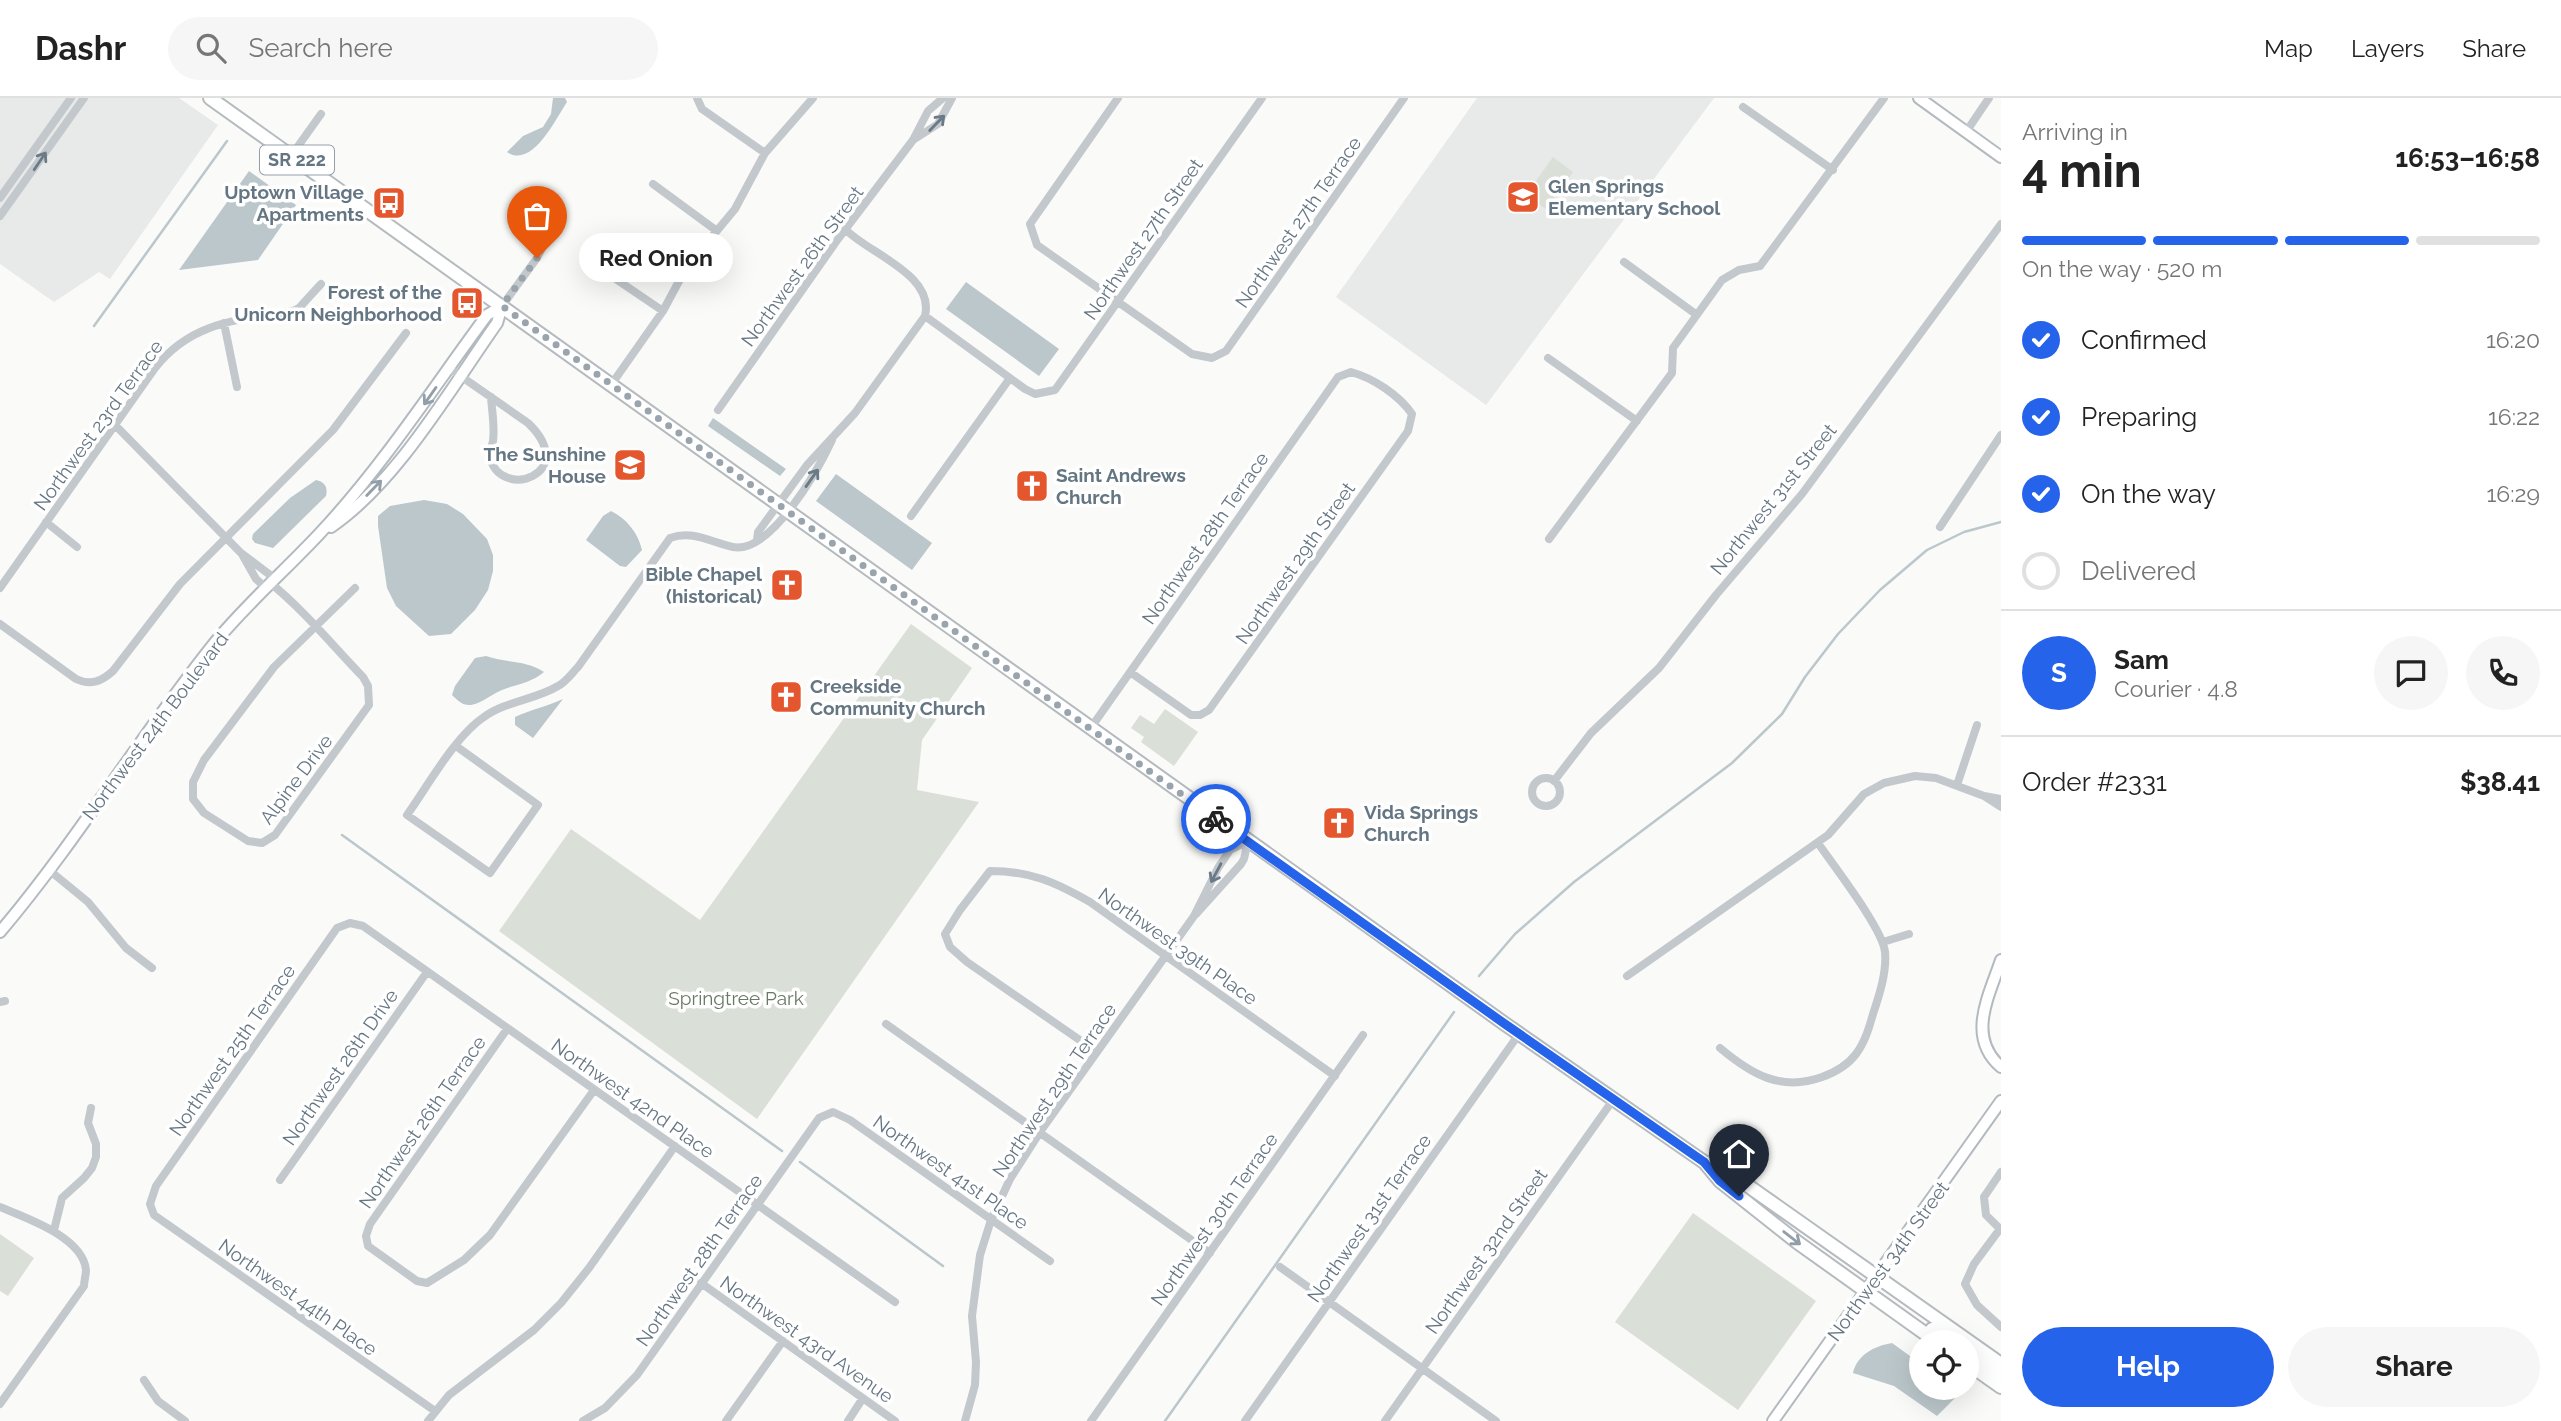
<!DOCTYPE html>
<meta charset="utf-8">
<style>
body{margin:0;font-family:Raleway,sans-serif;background:#f6f6f6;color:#222;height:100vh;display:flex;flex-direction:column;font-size:26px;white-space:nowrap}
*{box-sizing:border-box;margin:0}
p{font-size:23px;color:#767676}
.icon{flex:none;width:38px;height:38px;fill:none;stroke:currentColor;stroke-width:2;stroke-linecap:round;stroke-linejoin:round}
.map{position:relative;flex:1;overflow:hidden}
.drawer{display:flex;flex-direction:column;background:#fff;width:560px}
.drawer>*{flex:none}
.tools{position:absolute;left:1909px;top:1232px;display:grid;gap:14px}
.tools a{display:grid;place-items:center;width:70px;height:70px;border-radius:50%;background:#fff;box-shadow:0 7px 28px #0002;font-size:35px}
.pin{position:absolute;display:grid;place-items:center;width:60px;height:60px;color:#fff;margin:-72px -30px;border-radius:50% 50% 50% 0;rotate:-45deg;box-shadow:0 0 7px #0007}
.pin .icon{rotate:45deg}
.courier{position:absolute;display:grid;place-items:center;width:70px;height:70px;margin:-35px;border:5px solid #2563eb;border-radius:50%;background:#fff;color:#222;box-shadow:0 2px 9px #0007}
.bubble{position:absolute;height:49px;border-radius:24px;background:#fff;box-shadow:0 7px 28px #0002;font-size:23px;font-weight:700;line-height:49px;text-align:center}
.summary em{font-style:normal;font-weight:700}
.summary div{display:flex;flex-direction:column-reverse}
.summary{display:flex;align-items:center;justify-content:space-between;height:119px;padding:0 21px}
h1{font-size:46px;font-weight:700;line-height:52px}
.bar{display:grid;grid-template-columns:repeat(4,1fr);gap:10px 7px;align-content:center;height:84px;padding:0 21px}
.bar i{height:9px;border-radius:5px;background:#e0e0e0}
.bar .selected{background:#2563eb}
.bar p{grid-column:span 4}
.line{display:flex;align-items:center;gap:18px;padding:0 21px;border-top:2px solid #e0e0e0}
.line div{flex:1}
.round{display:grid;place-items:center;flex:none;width:74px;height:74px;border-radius:37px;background:#f6f6f6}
ol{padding:0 21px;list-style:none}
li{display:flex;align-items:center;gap:21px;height:77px}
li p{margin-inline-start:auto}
li .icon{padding:7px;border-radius:50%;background:#2563eb;color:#fff;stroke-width:4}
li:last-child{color:#767676}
li i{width:38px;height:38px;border:4px solid #e0e0e0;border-radius:50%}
.primary-button{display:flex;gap:14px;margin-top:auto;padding:14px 21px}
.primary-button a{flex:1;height:80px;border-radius:42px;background:#2563eb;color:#fff;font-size:28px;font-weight:700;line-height:80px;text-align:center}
.primary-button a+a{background:#f6f6f6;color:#222}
header{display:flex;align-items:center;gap:42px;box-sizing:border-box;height:98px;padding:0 35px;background:#fff;border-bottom:2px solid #e0e0e0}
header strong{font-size:33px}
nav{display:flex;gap:38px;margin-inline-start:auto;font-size:24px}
.search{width:490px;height:63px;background:#f6f6f6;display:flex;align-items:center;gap:18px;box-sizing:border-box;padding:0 24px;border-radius:38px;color:#767676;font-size:26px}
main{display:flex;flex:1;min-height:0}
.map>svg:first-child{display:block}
.built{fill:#e8e9e9}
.green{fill:#dadfd7}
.water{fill:#bbc7cb}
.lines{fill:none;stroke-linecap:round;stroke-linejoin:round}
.stream{stroke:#bbc7cb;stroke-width:2.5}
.secondary-casing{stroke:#b3babf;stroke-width:14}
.primary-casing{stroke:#b5babe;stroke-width:16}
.street{stroke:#c3c8cc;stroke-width:8}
.secondary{stroke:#fff;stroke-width:10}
.primary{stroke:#fff;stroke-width:12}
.oneway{stroke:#6a7a87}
.oneway2{stroke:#939fa8}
.done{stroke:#99a4ac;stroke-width:7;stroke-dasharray:0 12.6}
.route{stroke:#2563eb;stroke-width:9}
.labels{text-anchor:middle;stroke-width:7;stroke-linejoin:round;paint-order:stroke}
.shield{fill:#fff;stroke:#939fa8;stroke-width:2}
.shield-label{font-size:18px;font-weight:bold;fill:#657683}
.poi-label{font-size:19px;font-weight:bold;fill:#657683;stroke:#fff;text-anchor:start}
.street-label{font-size:19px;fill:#657683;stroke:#fff}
.park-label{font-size:19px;fill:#687a64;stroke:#fff}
</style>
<header>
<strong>Dashr</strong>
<div class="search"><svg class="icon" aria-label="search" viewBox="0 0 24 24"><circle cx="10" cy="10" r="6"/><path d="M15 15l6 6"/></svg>Search here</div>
<nav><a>Map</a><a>Layers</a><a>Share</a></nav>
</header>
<main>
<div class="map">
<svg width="2001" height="1323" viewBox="0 0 2001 1323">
<rect width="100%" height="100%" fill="#fafaf8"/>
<path class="built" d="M 0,0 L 179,0 L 218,27 L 110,181 L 99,174 L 54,204 L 0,166 Z
M 1477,0 L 1714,0 L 1486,307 L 1336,199 Z"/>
<path class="green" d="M 1553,59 L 1573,74 L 1546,111 L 1526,97 Z
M 911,526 L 972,570 L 922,642 L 917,692 L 979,704 L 757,1021 L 499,833 L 571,731 L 700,822 Z
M 1165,611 L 1198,634 L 1174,668 L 1141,644 L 1144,639 L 1131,630 L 1140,617 L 1154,626 Z
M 1693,1115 L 1816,1203 L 1738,1312 L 1615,1224 Z
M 0,1136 L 34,1160 L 8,1198 L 0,1193 Z"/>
<path class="water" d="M 553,0 L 565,0 L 567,4 C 555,22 532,71 507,54 L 523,38 L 543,29 L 551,16 Z
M 249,73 L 296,107 L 258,162 L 179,172 Z
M 966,184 L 1059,251 L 1039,278 L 946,211 Z
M 713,320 L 786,371 L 780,378 L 708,328 Z
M 836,376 L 932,445 L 912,472 L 816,403 Z
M 316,382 C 325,384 328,389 326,398 L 273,450 L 255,445 L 252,441 L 253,436 L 290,400 Z
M 424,402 L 447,406 L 463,416 L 487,441 L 493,457 L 493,473 L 488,492 L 475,512 L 451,536 L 429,538 L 396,508 L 387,490 L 378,428 L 378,418 L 390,408 Z
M 611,413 C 627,421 638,435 642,452 L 626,469 L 620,468 L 586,442 L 603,418 Z
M 486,558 C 506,565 527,562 544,574 C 531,585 517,586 502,592 C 492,596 482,605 471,607 C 463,608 457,602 452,597 L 455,588 L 475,560 Z
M 563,601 L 533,640 L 515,627 L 515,619 C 530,612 548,608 563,601 Z
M 1892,1245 L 1921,1266 L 1922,1290 L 1955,1290 L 1960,1295 L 1937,1318 L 1894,1288 L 1853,1275 C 1857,1257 1874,1248 1892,1245 Z"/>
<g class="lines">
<path class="stream" d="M 94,228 L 227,43
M 342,737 L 782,1053
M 1479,878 L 1515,836 L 1574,784 L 1732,665 L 1782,616 L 1805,579 L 1838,536 L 1880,492 L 1927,452 L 1964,434 L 2001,424
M 800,1064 L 943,1168
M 1165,1323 L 1454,914"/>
<defs>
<path id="secondary" d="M 1919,0 L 2001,59
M 331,429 C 397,384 451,290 497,225 L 502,208
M 0,834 C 77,743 138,641 212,548 C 246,506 286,472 322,433 C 384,366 433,290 487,217 L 502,208
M 2001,862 C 1989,898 1966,939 2001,969
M 1773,1323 L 2001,1003"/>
<path id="primary" d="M 210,0 L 1505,926 L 1704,1064 L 1727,1073 L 2001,1266
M 1705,1065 L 1720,1083 L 1797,1144 L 1937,1244
M 1932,1231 L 1952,1244
M 1967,1254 L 2001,1277
M 1967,1265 L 2001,1289"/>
</defs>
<use href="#secondary" class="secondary-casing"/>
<use href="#primary" class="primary-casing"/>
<path class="street" d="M 697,0 L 702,11 L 765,55
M 1118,0 L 1030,126 L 1037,147 L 1192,256 L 1212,260 L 1226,253 L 1404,0
M 1743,9 L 1833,72
M 1966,34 L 1989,0
M 913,42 L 938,26 L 952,0
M 291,58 L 321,16
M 653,86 L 717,133
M 0,100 L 71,0
M 0,118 L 84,0
M 1624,164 L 1697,217
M 595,167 L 663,213
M 502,208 L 537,160 L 543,148
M 925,218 L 1025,291 L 1035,296 L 1055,292 L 1262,0
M 224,225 L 237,289
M 1548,260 L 1637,323
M 449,270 L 528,325 C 581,376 500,404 490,359 C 489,353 492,348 493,343 C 495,329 492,314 491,299
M 611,287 L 663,213 L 686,170 L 735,111 L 765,55 L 813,0
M 718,312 L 838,141 L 913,42 L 928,13 L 943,0
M 115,327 L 241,455 L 274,480
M 911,418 L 1010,280
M 46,424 L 77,449
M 1940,429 L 2001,337
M 1549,441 L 1672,275 L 1673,250 L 1722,182 L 1739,172 L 1760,168 L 1884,0
M 757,442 L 758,434 L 807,367 L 855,315 L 925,218 C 935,177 870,156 846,132
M 243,458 L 256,481 L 265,489
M 269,484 C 303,511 333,548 363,579 L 368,588 L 369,607 L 275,737 L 262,745 L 248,743 L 204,715 L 193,701 L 193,684 L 204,662 L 274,569 L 355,490
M 0,490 L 155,270 C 192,223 239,222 293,213 L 299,210 L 321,186
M 0,526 L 76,581 C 91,588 102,583 113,573 L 180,486 L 333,332 L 406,235
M 1090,631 L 1338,279 L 1351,274 C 1373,280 1399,297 1412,316 L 1408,333 L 1209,612 L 1200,617 L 1191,617 L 1130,574
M 456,648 L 538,707 L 490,775 L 407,717 C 427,689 456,637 484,619 C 506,603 535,602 558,588 C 566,584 572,575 578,569 L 670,440 C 693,432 710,444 733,449 C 771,456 818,372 832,342
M1532 694a14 14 0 1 1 28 0a14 14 0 1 1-28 0Z
M 1554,683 L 1591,635 L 1659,570 L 1716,497 L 1802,396 L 2001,126
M 1957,687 L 1977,627
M 1984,698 L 2001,701
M 49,772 L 88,804 L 126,850 L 152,870
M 1196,816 L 1241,766 L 1244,761 L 1248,743
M 1883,844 L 1909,836
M 1627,878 L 1828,737 L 1864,696 L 1884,685 L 1915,678 L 1936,680 L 1984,698 L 2001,709
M 0,904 L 5,903
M 886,926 L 1210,1155
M 507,931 L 370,1126 L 366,1138 L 368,1148 L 417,1183 L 427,1185 L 464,1162 L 490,1137 L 594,992
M 1720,950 C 1751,976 1781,994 1822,979 C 1836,974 1847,968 1856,956 C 1865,944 1869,930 1873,916 C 1879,898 1887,874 1885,854 C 1883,831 1833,767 1818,745
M 1097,954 L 967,864 L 950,849 L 945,836 L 960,812 L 990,773 C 1031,773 1055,784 1090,804 L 1335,978
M 2001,1074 L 1984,1099 L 1986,1117 L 2000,1131 L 1974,1166 L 1965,1186 L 1977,1207 L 2001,1229
M 280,1082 L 427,874
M 0,1109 C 26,1120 83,1139 86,1172 C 86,1177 84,1183 84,1188 L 0,1306
M 54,1132 L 62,1100 L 84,1080 L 92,1070 L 96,1059 L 96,1046 L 88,1025 L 91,1010
M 1280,1169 L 1496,1323
M 701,1185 L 895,1323
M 144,1282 L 158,1303 L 185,1323
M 435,1313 L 154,1117 L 150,1106 L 156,1088 L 337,830 L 350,825 L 363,828 L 895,1204
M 428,1323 L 449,1297 L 534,1232 L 561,1205 L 589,1170 L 675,1048
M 583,1323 L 605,1310 L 637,1277 L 819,1020 L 833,1014 L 850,1022 L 1050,1163
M 726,1323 L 783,1243
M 848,1323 L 863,1300
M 965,1323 L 975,1287 L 976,1264 L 972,1218 L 980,1157 L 991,1122 L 1010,1081 L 1040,1034 L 1194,818 L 1218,770 L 1230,752 L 1248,743
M 1091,1323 L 1363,937
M 1245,1323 L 1519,936
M 1385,1323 L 1613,1002"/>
<use href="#secondary" class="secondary"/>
<use href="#primary" class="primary"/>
</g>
<defs><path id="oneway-shaft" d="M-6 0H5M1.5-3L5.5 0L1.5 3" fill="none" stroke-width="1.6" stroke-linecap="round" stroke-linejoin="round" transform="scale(1.75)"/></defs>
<g class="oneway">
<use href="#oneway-shaft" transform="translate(937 25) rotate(-46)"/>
<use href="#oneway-shaft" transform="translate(40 63) rotate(-56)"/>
<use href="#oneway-shaft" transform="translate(812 380) rotate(-55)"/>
<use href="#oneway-shaft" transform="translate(1216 775) rotate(118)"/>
</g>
<g class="oneway2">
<use href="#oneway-shaft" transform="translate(430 298) rotate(125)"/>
<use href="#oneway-shaft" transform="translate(374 390) rotate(-46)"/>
<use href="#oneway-shaft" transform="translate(1792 1140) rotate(38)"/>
</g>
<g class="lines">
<path class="done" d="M 537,160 L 502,208 L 1216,721"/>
<path class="route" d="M 1216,721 L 1505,926 L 1704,1064 L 1720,1083 L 1739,1098"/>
</g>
<defs>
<symbol id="school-square" viewBox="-11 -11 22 22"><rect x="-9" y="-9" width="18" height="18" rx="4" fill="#e4572e" stroke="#fff"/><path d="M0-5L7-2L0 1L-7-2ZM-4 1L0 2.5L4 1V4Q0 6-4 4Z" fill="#fff"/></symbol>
<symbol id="bus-square" viewBox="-11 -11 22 22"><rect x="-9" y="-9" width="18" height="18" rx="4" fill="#e4572e" stroke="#fff"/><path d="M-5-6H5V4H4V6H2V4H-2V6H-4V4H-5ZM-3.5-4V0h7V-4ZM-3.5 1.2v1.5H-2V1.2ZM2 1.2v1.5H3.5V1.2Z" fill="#fff"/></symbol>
<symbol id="church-square" viewBox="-11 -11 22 22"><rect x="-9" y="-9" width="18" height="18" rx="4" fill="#e4572e" stroke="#fff"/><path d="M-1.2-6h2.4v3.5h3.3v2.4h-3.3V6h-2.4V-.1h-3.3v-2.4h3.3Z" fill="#fff"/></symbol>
</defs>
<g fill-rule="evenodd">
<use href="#school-square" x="1504" y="80" width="38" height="38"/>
<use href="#bus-square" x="370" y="86" width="38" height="38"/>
<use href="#bus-square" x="448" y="186" width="38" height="38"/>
<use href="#school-square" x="611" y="348" width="38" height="38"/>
<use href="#church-square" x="1013" y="369" width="38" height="38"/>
<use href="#church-square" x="768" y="468" width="38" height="38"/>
<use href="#church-square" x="767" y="580" width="38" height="38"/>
<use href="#church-square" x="1320" y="706" width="38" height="38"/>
</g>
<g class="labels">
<rect class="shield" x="260" y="47.5" width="74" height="29" rx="5"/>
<g class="shield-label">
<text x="297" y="68">SR 222</text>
</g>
<g class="poi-label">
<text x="1548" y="95">Glen Springs<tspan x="1548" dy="22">Elementary School</tspan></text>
<text x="364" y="101" text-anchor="end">Uptown Village<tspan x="364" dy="22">Apartments</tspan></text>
<text x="442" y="201" text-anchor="end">Forest of the<tspan x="442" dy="22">Unicorn Neighborhood</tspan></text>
<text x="606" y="363" text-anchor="end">The Sunshine<tspan x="606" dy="22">House</tspan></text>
<text x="1056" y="384">Saint Andrews<tspan x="1056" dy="22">Church</tspan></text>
<text x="762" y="483" text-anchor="end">Bible Chapel<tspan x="762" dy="22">(historical)</tspan></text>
<text x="810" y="595">Creekside<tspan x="810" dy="22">Community Church</tspan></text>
<text x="1364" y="721">Vida Springs<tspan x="1364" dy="22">Church</tspan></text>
</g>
<g class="street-label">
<text transform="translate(1298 124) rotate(-55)" y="7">Northwest 27th Terrace</text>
<text transform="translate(1143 141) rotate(-55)" y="7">Northwest 27th Street</text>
<text transform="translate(802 168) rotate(-54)" y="7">Northwest 26th Street</text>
<text transform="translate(98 327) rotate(-54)" y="7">Northwest 23rd Terrace</text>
<text transform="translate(1773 401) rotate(-51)" y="7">Northwest 31st Street</text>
<text transform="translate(1205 440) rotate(-55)" y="7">Northwest 28th Terrace</text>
<text transform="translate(1295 465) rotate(-55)" y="7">Northwest 29th Street</text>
<text transform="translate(155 628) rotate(-53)" y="7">Northwest 24th Boulevard</text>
<text transform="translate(296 681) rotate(-53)" y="7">Alpine Drive</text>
<text transform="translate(1178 848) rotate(35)" y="7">Northwest 39th Place</text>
<text transform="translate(232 952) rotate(-55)" y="7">Northwest 25th Terrace</text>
<text transform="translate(340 969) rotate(-55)" y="7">Northwest 26th Drive</text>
<text transform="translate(1054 992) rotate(-56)" y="7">Northwest 29th Terrace</text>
<text transform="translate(633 1000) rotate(35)" y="7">Northwest 42nd Place</text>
<text transform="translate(422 1024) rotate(-55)" y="7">Northwest 26th Terrace</text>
<text transform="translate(951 1074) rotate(35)" y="7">Northwest 41st Place</text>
<text transform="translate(1369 1120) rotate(-55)" y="7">Northwest 31st Terrace</text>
<text transform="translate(1214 1121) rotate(-55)" y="7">Northwest 30th Terrace</text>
<text transform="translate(1486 1153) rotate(-55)" y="7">Northwest 32nd Street</text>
<text transform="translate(699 1162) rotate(-55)" y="7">Northwest 28th Terrace</text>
<text transform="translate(1888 1163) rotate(-54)" y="7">Northwest 34th Street</text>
<text transform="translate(298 1199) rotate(35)" y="7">Northwest 44th Place</text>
<text transform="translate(807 1241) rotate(35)" y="7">Northwest 43rd Avenue</text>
</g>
<g class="park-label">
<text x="736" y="907">Springtree Park</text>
</g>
</g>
</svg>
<div class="tools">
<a><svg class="icon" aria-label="locate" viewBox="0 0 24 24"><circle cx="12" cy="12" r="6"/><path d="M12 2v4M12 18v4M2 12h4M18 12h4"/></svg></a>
</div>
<div class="pin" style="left:537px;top:160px;background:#ea580c"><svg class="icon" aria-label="bag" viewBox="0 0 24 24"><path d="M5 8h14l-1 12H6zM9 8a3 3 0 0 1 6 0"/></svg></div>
<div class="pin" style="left:1739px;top:1098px;background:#1f2937"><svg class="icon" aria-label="home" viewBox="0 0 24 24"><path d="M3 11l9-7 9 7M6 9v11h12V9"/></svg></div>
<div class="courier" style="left:1216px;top:721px"><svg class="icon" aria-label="bike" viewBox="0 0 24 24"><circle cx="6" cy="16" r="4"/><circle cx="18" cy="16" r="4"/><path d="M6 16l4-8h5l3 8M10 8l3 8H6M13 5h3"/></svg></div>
<div class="bubble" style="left:579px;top:135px;width:154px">Red Onion</div>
</div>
<section class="drawer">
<div class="summary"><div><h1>4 min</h1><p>Arriving in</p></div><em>16:53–16:58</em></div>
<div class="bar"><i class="selected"></i><i class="selected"></i><i class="selected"></i><i></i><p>On the way · 520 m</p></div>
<ol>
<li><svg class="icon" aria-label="check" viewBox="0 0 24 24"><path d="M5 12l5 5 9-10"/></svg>Confirmed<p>16:20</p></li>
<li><svg class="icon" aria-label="check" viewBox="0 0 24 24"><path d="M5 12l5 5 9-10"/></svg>Preparing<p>16:22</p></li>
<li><svg class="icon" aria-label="check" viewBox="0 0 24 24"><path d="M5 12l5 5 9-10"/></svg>On the way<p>16:29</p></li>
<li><i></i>Delivered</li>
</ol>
<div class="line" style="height:126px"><b class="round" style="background:#2563eb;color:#fff">S</b><div><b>Sam</b><p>Courier · 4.8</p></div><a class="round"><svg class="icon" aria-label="chat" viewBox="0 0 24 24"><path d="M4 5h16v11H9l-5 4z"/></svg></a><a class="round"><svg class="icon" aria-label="phone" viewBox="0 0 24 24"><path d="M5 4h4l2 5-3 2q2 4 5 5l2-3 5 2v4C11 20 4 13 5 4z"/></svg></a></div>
<div class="line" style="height:91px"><div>Order #2331</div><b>$38.41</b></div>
<div class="primary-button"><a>Help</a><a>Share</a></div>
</section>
</main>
